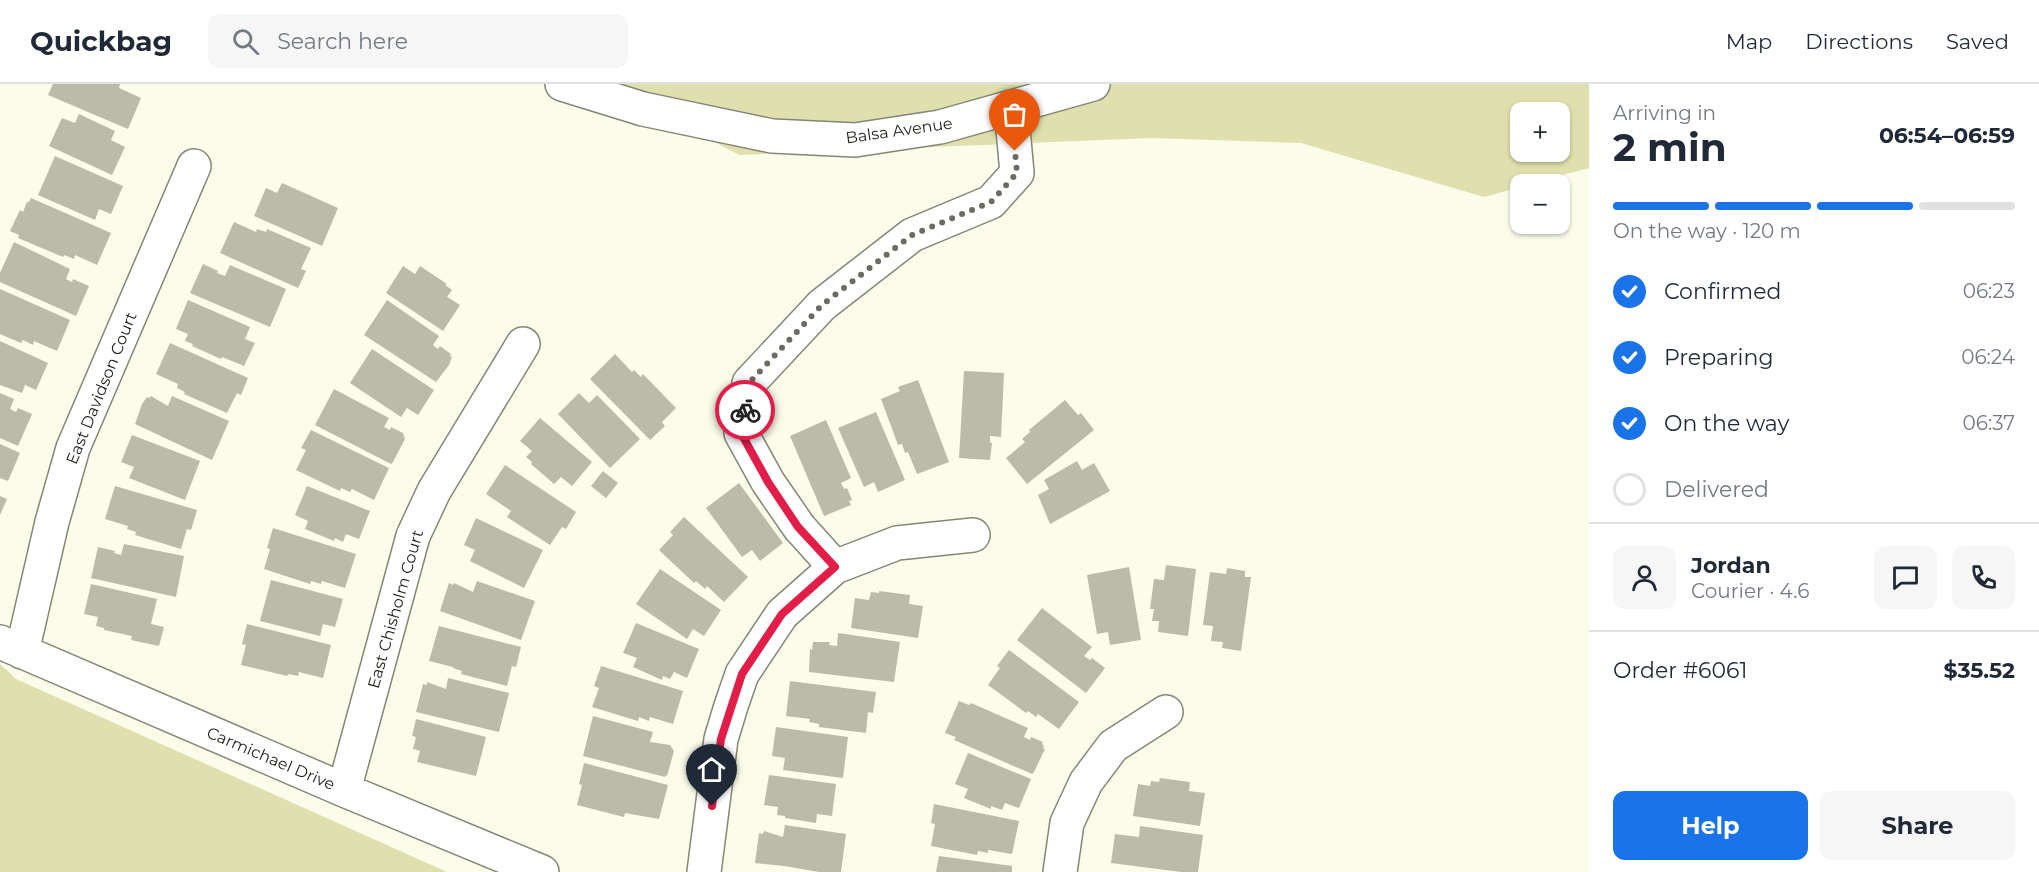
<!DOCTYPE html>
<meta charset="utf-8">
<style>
body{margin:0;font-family:Montserrat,sans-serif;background:#f6f6f7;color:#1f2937;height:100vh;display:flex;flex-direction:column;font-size:22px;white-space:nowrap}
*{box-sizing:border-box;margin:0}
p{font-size:20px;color:#747a83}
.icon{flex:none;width:33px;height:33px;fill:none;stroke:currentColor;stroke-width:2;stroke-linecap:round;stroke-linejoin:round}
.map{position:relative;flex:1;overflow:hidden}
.drawer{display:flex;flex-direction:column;background:#fff;width:450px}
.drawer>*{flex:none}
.tools{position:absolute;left:1510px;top:18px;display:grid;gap:12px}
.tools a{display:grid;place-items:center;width:60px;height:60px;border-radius:12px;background:#fff;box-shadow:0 2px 4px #0004;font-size:30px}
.pin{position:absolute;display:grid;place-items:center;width:51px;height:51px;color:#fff;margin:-62px -26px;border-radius:50% 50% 50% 0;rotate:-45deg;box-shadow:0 0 6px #0007}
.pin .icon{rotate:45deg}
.courier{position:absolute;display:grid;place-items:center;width:60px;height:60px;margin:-30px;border:4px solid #e11d48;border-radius:50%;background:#fff;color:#222;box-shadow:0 2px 8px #0007}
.overview em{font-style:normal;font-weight:700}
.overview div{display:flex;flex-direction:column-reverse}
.overview{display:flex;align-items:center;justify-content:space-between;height:102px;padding:0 24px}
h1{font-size:39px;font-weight:700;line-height:45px}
.bar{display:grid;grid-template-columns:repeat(4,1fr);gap:9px 6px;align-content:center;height:72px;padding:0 24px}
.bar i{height:8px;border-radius:4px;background:#e0e1e3}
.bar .current{background:#1a73e8}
.bar p{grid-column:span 4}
.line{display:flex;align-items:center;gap:15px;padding:0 24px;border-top:2px solid #e0e1e3}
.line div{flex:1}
.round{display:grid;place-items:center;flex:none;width:63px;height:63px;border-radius:12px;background:#f6f6f7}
ol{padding:0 24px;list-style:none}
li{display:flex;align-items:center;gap:18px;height:66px}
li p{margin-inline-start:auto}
li .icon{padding:6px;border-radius:50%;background:#1a73e8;color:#fff;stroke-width:4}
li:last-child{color:#747a83}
li i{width:33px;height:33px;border:3px solid #e0e1e3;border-radius:50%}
.action{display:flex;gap:12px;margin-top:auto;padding:12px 24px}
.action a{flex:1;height:69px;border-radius:12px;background:#1a73e8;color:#fff;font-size:24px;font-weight:700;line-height:69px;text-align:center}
.action a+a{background:#f6f6f7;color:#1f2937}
header{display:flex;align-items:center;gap:36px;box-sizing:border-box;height:84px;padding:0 30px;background:#fff;border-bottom:2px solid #e0e1e3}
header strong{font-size:28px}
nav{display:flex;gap:33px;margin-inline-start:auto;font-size:21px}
.search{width:420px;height:54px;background:#f6f6f7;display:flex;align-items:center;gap:15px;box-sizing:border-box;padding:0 21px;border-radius:12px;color:#747a83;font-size:22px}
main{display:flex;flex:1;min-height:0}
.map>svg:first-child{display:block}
.green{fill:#dfe0ad;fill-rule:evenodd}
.building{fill:#bba}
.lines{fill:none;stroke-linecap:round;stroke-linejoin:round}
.minor-casing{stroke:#858676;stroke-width:36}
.minor{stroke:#fff;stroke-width:33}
.done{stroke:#6c6c62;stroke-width:6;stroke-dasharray:0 10.8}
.route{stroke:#e11d48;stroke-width:8}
.labels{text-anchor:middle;stroke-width:6;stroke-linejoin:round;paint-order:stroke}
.street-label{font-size:16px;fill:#1f1f19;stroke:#fff}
</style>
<header>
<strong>Quickbag</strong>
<div class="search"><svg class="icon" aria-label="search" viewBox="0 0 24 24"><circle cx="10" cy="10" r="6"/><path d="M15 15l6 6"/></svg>Search here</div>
<nav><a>Map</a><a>Directions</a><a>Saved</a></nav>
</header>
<main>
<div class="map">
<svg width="1589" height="788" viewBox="0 0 1589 788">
<rect width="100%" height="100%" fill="#fbfcea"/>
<path class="green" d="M 606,0 L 1589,0 L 1589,84 L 1530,100 L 1521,100 L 1521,103 L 1484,113 L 1301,59 L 1151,54 L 739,71 ZM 1521,28 L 1560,28 L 1560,68 L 1521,68 Z
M 0,580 L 16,595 L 447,788 L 0,788 Z"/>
<path class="building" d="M 53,0 L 120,0 L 119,4 L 141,14 L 128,45 L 48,11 Z
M 79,30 L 115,47 L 111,56 L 125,63 L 112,91 L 49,62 L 62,34 L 75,39 Z
M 55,72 L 123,102 L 111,130 L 99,125 L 95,136 L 38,111 Z
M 282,99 L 338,124 L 322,162 L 254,132 L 266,104 L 277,109 Z
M 31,114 L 111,149 L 97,181 L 75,171 L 74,175 L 64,171 L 63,173 L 18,154 L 19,151 L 10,147 L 20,126 L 23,128 L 27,118 L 29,118 Z
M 234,138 L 256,148 L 257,145 L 266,148 L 267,145 L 311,164 L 301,185 L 306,187 L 298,204 L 220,169 Z
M 14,158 L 70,185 L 66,195 L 72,198 L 73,195 L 89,202 L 76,232 L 0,198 L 0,189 Z
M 203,180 L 218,187 L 217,189 L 225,192 L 230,181 L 286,205 L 270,243 L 190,209 Z
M 403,182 L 415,190 L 420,182 L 447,200 L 445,201 L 452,206 L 447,213 L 460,221 L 443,247 L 386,209 Z
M 0,205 L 70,236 L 57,267 L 34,257 L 33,261 L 23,256 L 21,259 L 0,250 Z
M 188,216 L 250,243 L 245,255 L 255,259 L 244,282 L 222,273 L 221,275 L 192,262 L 193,260 L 185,257 L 188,250 L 176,245 Z
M 387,216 L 439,252 L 433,261 L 438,265 L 440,262 L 451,270 L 450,272 L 452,273 L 449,281 L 436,298 L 364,251 Z
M 0,257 L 48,279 L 36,306 L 25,301 L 22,309 L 0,301 Z
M 170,259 L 248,294 L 241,311 L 237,309 L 227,329 L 184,310 L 185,308 L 177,304 L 178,300 L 156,290 Z
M 372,265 L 434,306 L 418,331 L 407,324 L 401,333 L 350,299 Z
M 615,270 L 632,288 L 634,286 L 641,293 L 643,290 L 676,324 L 662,338 L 665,342 L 650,356 L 590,295 Z
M 964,287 L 1004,289 L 1001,353 L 990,352 L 990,358 L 992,359 L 990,376 L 959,374 Z
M 918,296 L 949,378 L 917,390 L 908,368 L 905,369 L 902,360 L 898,361 L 881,315 L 900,307 L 898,303 Z
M 334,305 L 389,334 L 384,343 L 390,346 L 391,343 L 403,349 L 405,355 L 393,378 L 391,380 L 315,341 Z
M 0,309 L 14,315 L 10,325 L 16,328 L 18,324 L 32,330 L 18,362 L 0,354 Z
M 579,309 L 589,319 L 597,311 L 640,355 L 610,384 L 558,330 Z
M 151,312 L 168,322 L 172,312 L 229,337 L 212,376 L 135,340 L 142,320 L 147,313 L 149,314 Z
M 1065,316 L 1078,331 L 1081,329 L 1094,346 L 1027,400 L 1006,374 L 1025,358 L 1022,355 L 1030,348 L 1029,346 Z
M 876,328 L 905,396 L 878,408 L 874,398 L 864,403 L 838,344 Z
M 540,334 L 592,378 L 572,402 L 561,393 L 554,400 L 531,380 L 532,378 L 526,373 L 532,367 L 520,357 Z
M 826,336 L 851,394 L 841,399 L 844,405 L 847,404 L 852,416 L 849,417 L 851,421 L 824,432 L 790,352 Z
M 311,346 L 389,384 L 374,416 L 352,405 L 350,408 L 341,404 L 340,407 L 296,386 L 306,366 L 301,364 Z
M 132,351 L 200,377 L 185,416 L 129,394 L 134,383 L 121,378 Z
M 0,360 L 20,369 L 8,397 L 0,394 Z
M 1077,377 L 1082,386 L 1094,379 L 1110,407 L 1050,440 L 1038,411 L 1049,405 L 1044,396 Z
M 505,381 L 576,428 L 566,445 L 562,443 L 550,461 L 507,433 L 511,427 L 486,410 Z
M 603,387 L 618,399 L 606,414 L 591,402 Z
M 739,399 L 783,459 L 760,477 L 752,466 L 742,473 L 706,424 Z
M 115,402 L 197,426 L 191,446 L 187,445 L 181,465 L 135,451 L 136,448 L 127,445 L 128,442 L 105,435 Z
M 307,402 L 370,427 L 359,455 L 346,450 L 343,458 L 335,454 L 334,457 L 305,445 L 308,437 L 295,431 Z
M 0,412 L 7,415 L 0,431 Z
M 684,433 L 748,493 L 724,518 L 707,502 L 705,505 L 696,497 L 694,499 L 659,466 L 673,451 L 670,448 Z
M 476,434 L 543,466 L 524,504 L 470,477 L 475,466 L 464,461 Z
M 273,444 L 356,470 L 345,504 L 322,497 L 321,500 L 311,497 L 310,500 L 264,485 L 270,465 L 267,464 Z
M 124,460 L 184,472 L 176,513 L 91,494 L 98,463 L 115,467 L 114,469 L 121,471 Z
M 1166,481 L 1196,485 L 1188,552 L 1158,548 L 1159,537 L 1152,537 L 1154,525 L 1150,525 L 1154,495 L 1164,496 Z
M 1129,483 L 1141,556 L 1110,561 L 1108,548 L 1097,550 L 1087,491 Z
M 1227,484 L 1245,487 L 1245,493 L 1251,493 L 1241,567 L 1222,564 L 1223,558 L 1211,557 L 1213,542 L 1203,541 L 1210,488 L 1226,490 Z
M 660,485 L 721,526 L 704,552 L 693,545 L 687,555 L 636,520 Z
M 271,496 L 343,515 L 335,543 L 323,540 L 320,552 L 260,537 Z
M 477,497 L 535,517 L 521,556 L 440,527 L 449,499 L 453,501 L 454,499 L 473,508 Z
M 91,500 L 157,515 L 151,540 L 164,543 L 159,562 L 131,556 L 132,552 L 104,546 L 104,544 L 96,542 L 98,533 L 84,530 Z
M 879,507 L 910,511 L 909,520 L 923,522 L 918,554 L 851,544 L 855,514 L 869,516 L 871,508 L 879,509 Z
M 1042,524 L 1092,563 L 1084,572 L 1090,576 L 1092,574 L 1105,584 L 1086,609 L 1017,556 Z
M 636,539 L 699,565 L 687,594 L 674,588 L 670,595 L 663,592 L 662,596 L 633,583 L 637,574 L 623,569 Z
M 247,540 L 331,561 L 323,594 L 299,588 L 298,592 L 288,590 L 287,592 L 241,581 L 246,561 L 242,560 Z
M 439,542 L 521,563 L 516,583 L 512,582 L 507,602 L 461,590 L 462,587 L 453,584 L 453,583 L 429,577 Z
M 838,549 L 900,558 L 894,598 L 809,588 L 810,565 L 812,566 L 813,558 L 830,558 L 829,561 L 837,562 Z
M 1009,566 L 1079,618 L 1059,645 L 1038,630 L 1036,633 L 1028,627 L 1026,629 L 988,601 L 1000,584 L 997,582 Z
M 601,582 L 683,607 L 673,640 L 650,633 L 649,637 L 639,633 L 638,637 L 592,623 L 599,604 L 594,602 Z
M 448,594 L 509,609 L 499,648 L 416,628 L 423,600 L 427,601 L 427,598 L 446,605 Z
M 790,597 L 876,608 L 873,629 L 868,628 L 866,649 L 819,643 L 819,640 L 809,638 L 810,635 L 786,632 Z
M 959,617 L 969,621 L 971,619 L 1028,644 L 1024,653 L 1030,656 L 1031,653 L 1043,658 L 1042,660 L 1044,662 L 1043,664 L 1045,665 L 1034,688 L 1032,690 L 954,656 L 956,653 L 945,649 Z
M 593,632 L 653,648 L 650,658 L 670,661 L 674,667 L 667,692 L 666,691 L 665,693 L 583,672 Z
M 416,635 L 486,653 L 476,692 L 417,678 L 420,667 L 413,665 L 416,653 L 412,652 Z
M 776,643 L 848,653 L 843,694 L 783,686 L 785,674 L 772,672 Z
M 968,669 L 1031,695 L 1019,724 L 1005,719 L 1002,726 L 991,722 L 991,725 L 964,714 L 968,705 L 955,700 Z
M 584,679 L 668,701 L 659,735 L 625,729 L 624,733 L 577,721 L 582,701 L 579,700 Z
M 769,691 L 836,700 L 832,732 L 817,730 L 816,739 L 785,734 L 785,732 L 777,731 L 778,723 L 764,721 Z
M 1160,694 L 1190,698 L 1189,707 L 1205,709 L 1200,742 L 1133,732 L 1138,700 L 1150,702 L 1151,697 L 1159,698 Z
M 934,720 L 1019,737 L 1012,770 L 988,766 L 988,769 L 978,767 L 977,771 L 931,762 L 935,740 L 931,739 Z
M 785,741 L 846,750 L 841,788 L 819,788 L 784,782 L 755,779 L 759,749 L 763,750 L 764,747 L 783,753 Z
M 1140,742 L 1203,751 L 1198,788 L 1181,788 L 1111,779 L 1115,750 L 1139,753 Z
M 939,772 L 1012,782 L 1012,788 L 936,788 Z"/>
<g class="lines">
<defs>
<path id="minor" d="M 562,0 L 643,25 L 772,52 L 855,56 L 940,43 L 1093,0
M 835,483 L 799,443 L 768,398 L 741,349 L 749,299 L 822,221 L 912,151 L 991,118 L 1017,89 L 1011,23
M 0,558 L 344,706 L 542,788
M 22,568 L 52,438 L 73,364 L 194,82
M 344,706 L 413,452 L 434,407 L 523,260
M 704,788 L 721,655 L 731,622 L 742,590 L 782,530 L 835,483 L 897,459 L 973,451
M 1060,788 L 1067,739 L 1086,698 L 1113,662 L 1166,628"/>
</defs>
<use href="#minor" class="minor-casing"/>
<use href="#minor" class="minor"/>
</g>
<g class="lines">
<path class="done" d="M 745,326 L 749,299 L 822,221 L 912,151 L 991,118 L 1017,89 L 1015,67"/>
<path class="route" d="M 712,722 L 721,655 L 742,590 L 782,530 L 835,483 L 798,443 L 768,398 L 741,349 L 745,326"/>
</g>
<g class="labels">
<g class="street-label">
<text transform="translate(899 46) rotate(-8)" y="6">Balsa Avenue</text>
<text transform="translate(101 304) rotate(-68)" y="6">East Davidson Court</text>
<text transform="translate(395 525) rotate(-74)" y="6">East Chisholm Court</text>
<text transform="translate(271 674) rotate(23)" y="6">Carmichael Drive</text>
</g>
</g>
</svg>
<div class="tools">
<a>+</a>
<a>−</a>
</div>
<div class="pin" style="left:1015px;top:67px;background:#ea580c"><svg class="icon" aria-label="bag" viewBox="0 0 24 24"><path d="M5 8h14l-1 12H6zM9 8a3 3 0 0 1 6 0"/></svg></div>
<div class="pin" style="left:712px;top:722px;background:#1f2937"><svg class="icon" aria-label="home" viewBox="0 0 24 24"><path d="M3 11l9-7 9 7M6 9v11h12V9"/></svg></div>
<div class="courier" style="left:745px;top:326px"><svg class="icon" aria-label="bike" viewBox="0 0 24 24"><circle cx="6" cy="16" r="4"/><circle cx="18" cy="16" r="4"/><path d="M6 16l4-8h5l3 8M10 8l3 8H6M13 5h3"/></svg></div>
</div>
<section class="drawer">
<div class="overview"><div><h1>2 min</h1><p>Arriving in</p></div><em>06:54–06:59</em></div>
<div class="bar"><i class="current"></i><i class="current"></i><i class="current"></i><i></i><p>On the way · 120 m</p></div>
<ol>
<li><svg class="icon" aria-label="check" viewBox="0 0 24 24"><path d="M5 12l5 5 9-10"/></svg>Confirmed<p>06:23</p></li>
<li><svg class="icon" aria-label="check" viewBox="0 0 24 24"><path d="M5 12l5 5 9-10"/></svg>Preparing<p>06:24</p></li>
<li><svg class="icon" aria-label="check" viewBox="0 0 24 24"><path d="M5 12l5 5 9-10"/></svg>On the way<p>06:37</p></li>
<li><i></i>Delivered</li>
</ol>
<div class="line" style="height:108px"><a class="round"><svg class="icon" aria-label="person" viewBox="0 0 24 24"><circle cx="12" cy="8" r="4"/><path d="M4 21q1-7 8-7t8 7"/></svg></a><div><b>Jordan</b><p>Courier · 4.6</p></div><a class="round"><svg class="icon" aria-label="chat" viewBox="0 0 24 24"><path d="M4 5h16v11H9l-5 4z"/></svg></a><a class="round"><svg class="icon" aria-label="phone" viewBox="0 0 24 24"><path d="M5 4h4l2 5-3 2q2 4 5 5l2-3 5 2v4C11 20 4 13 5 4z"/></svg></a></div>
<div class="line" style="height:78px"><div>Order #6061</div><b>$35.52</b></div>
<div class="action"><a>Help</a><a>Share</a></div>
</section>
</main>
